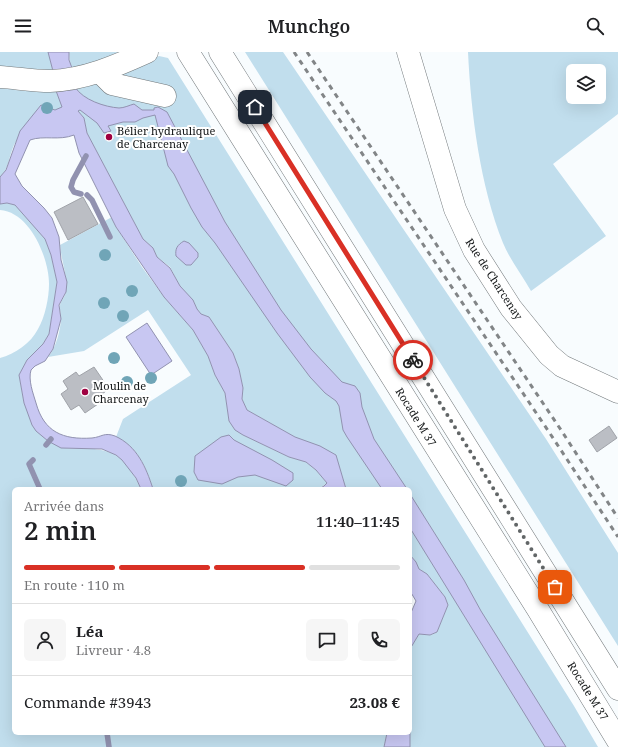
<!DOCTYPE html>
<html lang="fr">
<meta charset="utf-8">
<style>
body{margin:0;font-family:"Noto Serif",serif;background:#f6f6f6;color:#202124;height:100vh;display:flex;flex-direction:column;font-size:15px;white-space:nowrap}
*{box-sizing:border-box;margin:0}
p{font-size:13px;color:#757577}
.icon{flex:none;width:22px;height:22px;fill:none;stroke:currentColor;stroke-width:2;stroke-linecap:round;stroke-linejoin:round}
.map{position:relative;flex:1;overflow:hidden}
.sheet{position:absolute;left:12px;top:435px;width:400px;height:248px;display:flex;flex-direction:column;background:#fff;border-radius:6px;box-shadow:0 4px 16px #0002}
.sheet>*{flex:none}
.controls{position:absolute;left:566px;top:12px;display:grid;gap:8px}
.controls a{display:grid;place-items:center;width:40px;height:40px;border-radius:6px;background:#fff;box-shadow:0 4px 16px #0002;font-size:20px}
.pin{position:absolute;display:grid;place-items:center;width:34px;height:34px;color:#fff;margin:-17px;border-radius:8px;box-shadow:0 2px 6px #0006}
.courier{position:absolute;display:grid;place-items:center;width:40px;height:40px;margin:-20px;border:3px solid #d93025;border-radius:50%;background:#fff;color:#222;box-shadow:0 1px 5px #0007}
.overview em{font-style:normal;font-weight:600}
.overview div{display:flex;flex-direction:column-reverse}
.overview{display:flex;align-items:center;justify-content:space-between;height:68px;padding:0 12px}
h1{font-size:26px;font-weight:600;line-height:30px}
.bar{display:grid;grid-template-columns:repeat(4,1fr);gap:6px 4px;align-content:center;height:48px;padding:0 12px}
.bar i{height:5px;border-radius:3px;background:#e0e0e0}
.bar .selected{background:#d93025}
.bar p{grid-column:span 4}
.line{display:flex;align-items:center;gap:10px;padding:0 12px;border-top:1px solid #e0e0e0}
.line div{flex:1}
.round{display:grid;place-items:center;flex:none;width:42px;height:42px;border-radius:6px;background:#f6f6f6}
header{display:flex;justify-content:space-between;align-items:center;height:52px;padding:0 12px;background:#fff;font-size:18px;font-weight:600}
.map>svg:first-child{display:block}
.green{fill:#c1deed;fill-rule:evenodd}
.water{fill:#c8c7f2;stroke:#9192b0}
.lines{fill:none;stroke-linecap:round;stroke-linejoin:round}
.stream{stroke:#9192b0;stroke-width:5.5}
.building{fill:#bbbec4;stroke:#a0a3a9}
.minor-casing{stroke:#72787b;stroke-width:23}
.highway-casing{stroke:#72787b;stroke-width:23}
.minor{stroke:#fff;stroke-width:22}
.highway{stroke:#fff;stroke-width:22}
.rail{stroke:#828587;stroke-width:3;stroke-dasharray:5 5;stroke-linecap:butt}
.tree{fill:#70a5b7}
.done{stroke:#626667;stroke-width:4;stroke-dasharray:0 7.2}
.route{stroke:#d93025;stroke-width:5}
.poi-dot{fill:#9f0040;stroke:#fff;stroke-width:1.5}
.labels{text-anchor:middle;stroke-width:4;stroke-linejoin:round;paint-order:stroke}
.poi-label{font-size:11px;fill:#121516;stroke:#fff;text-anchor:start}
.street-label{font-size:11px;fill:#121516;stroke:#fff}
</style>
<header><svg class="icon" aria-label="menu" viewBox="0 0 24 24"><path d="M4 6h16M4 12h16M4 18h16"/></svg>Munchgo<svg class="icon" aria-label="search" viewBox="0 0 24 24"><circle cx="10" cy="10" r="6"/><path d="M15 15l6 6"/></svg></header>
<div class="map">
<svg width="618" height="695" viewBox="0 0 618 695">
<rect width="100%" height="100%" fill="#f8fcfe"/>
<path class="green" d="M 0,0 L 60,0 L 62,22 L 0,18 Z
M 69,0 L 118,0 L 101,8 L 118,24 L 159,4 L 168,6 L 574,654 L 598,695 L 410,695 L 410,597 L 419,582 L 431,583 L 437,580 L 448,553 L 445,545 L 427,522 L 419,517 L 416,510 L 410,503 L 410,437 L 346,437 L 342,425 L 298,387 L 247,358 L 242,347 L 243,336 L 239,317 L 233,301 L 209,265 L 201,262 L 197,257 L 194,250 L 180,234 L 170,215 L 157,205 L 153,196 L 143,187 L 87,81 L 84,66 L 78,59 L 70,16 Z
M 245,0 L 283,0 L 546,387 L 618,501 L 618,594 Z
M 468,0 L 618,0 L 618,62 L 553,112 L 606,184 L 531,239 C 522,223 510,208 503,191 C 480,133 471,62 468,0 ZM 573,19 L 599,19 L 599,45 L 573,45 Z
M 0,32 L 8,33 L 15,38 L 28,39 L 40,36 L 55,36 L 63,55 L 55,58 L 41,54 C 31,67 22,79 14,93 C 9,104 9,117 0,125 Z
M 7,151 L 15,153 L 21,159 L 45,187 L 51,203 L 57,230 L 49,282 L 43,292 L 27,308 L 19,323 L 24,351 L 61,396 C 103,397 122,393 141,437 L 14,437 L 14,681 L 387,681 L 384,695 L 0,695 L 0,306 C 15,302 31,291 38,277 C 45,265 49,246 49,232 C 49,206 30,160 0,158 L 0,152 Z
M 112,165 L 116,175 L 142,215 L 164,245 L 193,278 L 208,304 L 215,323 L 225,341 L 229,369 L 243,383 L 289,405 L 306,410 L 316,418 L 327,431 L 319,437 L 262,437 L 258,435 L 248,437 L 153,437 C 146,414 138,397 116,385 L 123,367 L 191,323 L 148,258 L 84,299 L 48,305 C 56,296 61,277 61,265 C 61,261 59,256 60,253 C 61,248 66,244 66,239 C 68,226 61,207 60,193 Z"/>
<path class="water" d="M 48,0 L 69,0 L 69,8 L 72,16 L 54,23 Z
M 75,35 C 83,48 105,55 119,56 C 124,56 130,53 134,52 L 142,58 L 154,58 L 154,56 L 158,55 L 167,60 L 225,170 L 281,258 L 311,297 L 342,330 L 355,334 L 360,341 L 362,355 L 374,387 L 407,437 L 382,437 L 347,385 L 343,378 L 339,354 L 336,349 L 325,341 L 310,325 L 277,281 L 215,191 L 202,175 L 191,156 L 174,122 L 168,114 L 155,63 L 143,66 L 135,70 L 123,70 L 108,74 L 111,79 L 104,81 L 97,71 L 80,58 L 78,59 L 84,66 L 87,81 L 143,187 L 153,196 L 157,205 L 170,216 L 180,234 L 193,248 L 197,257 L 201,262 L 209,265 L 233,301 L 239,317 L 243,336 L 242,347 L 247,358 L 295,385 L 320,394 L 336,403 L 346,437 L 319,437 L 324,434 L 327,431 L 316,418 L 306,410 L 289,405 L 243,383 L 235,378 L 229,369 L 225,341 L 215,323 L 208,304 L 193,278 L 164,245 L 116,175 L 79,101 L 74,83 C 59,89 44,83 30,88 L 15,122 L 22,134 L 44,156 L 52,166 L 59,185 L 61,208 L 67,230 L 66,240 L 59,253 L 61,267 L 53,297 L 45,309 L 35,314 L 31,318 C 28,328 33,341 36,351 C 44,380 63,388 92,386 C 102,385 104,380 115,384 C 137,394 146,415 153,437 L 141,437 L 136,426 L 122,408 L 116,403 L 102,397 L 61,396 L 48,389 L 36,379 L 32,373 L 24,351 L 19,323 L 27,308 L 43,292 L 49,282 L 57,230 L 51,203 L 45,187 L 15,153 L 7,151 L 0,152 L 0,125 L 6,118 L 20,79 L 41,53 L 55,58 L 62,55 L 55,36 Z
M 184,189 L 189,191 L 198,201 L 198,205 L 191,213 L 186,213 L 176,204 C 175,197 177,193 184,189 Z
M 147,271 L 172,309 L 151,323 L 126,285 Z
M 229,383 L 234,388 L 272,408 L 293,421 L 293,428 L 286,434 L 255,423 L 238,425 L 222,432 L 198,428 L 194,420 L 195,404 L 221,385 Z
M 410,442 L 464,528 L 481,559 L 566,695 L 545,695 L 410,476 Z
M 410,503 L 416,510 L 419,517 L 427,522 L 445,545 L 448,553 L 437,580 L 430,583 L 419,582 L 410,597 L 410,563 L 416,549 L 410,539 Z
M 410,667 L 410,695 L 384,695 L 387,681 L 410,681 Z"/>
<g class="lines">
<path class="stream" d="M 81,142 L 74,140 L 71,135 L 73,128 L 86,104
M 87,143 L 92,148 L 110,185
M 46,393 L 51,387
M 33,408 L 29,412 L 40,437
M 107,681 L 109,695"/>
</g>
<path class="building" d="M 83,145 L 98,172 L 68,188 L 54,160 Z
M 94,315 L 109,337 L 95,347 L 98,352 L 85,361 L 79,353 L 71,358 L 61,342 L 68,337 L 63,329 L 76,320 L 79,324 Z
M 609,374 L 617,386 L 597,400 L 589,388 Z"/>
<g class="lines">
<defs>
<path id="minor" d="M 408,0 L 455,157 L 474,198 L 511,256 L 549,303 L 562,314 L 618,340
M 100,20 L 112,32 L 165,44
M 0,25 C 16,26 33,29 50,29 C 84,28 116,14 147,0"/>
<path id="highway" d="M 188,0 L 537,556 L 618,689
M 220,0 L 618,637"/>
</defs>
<use href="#minor" class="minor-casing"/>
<use href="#highway" class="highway-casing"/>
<use href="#minor" class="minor"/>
<use href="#highway" class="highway"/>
<path class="rail" d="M 294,0 L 551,383 L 618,485
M 307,0 L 561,378 L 618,466"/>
</g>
<g class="tree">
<circle cx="47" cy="56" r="6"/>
<circle cx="105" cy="203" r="6"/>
<circle cx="132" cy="239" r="6"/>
<circle cx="104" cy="251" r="6"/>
<circle cx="123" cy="264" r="6"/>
<circle cx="114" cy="306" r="6"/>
<circle cx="151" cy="326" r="6"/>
<circle cx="127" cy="330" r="6"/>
<circle cx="181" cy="429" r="6"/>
</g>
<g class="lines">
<path class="done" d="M 413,308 L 555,535"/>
<path class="route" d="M 255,55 L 413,308"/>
</g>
<g class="poi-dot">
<circle cx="109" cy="85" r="4"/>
<circle cx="85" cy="340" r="4"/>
</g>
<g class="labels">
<g class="poi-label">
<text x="117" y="83">Bélier hydraulique<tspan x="117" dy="13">de Charcenay</tspan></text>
<text x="93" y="338">Moulin de<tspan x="93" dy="13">Charcenay</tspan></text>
</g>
<g class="street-label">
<text transform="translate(494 227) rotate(57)" y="4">Rue de Charcenay</text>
<text transform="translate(416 365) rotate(58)" y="4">Rocade M 37</text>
<text transform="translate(588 639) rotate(58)" y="4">Rocade M 37</text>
</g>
</g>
</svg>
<div class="controls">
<a><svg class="icon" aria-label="layers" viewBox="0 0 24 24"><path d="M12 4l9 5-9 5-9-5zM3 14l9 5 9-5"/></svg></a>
</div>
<div class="pin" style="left:555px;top:535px;background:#ea580c"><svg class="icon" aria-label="bag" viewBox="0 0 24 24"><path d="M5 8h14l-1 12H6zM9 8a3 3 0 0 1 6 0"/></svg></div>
<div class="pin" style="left:255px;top:55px;background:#1f2937"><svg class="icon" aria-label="home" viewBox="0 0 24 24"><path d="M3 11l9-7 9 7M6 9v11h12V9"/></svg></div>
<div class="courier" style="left:413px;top:308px"><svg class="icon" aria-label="bike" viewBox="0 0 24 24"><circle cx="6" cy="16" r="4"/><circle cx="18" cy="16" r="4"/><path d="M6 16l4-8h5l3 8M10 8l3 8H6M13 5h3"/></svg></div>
<section class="sheet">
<div class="overview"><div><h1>2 min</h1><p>Arrivée dans</p></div><em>11:40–11:45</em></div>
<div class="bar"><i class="selected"></i><i class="selected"></i><i class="selected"></i><i></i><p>En route · 110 m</p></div>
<div class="line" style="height:72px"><a class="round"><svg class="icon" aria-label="person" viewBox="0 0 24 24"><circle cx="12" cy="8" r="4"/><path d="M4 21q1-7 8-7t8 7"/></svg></a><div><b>Léa</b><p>Livreur · 4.8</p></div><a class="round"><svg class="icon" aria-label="chat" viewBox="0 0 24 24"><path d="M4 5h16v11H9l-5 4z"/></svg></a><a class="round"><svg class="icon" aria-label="phone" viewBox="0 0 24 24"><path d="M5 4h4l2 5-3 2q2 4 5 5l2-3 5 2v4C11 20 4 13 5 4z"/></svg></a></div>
<div class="line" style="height:52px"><div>Commande #3943</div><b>23.08 €</b></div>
</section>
</div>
